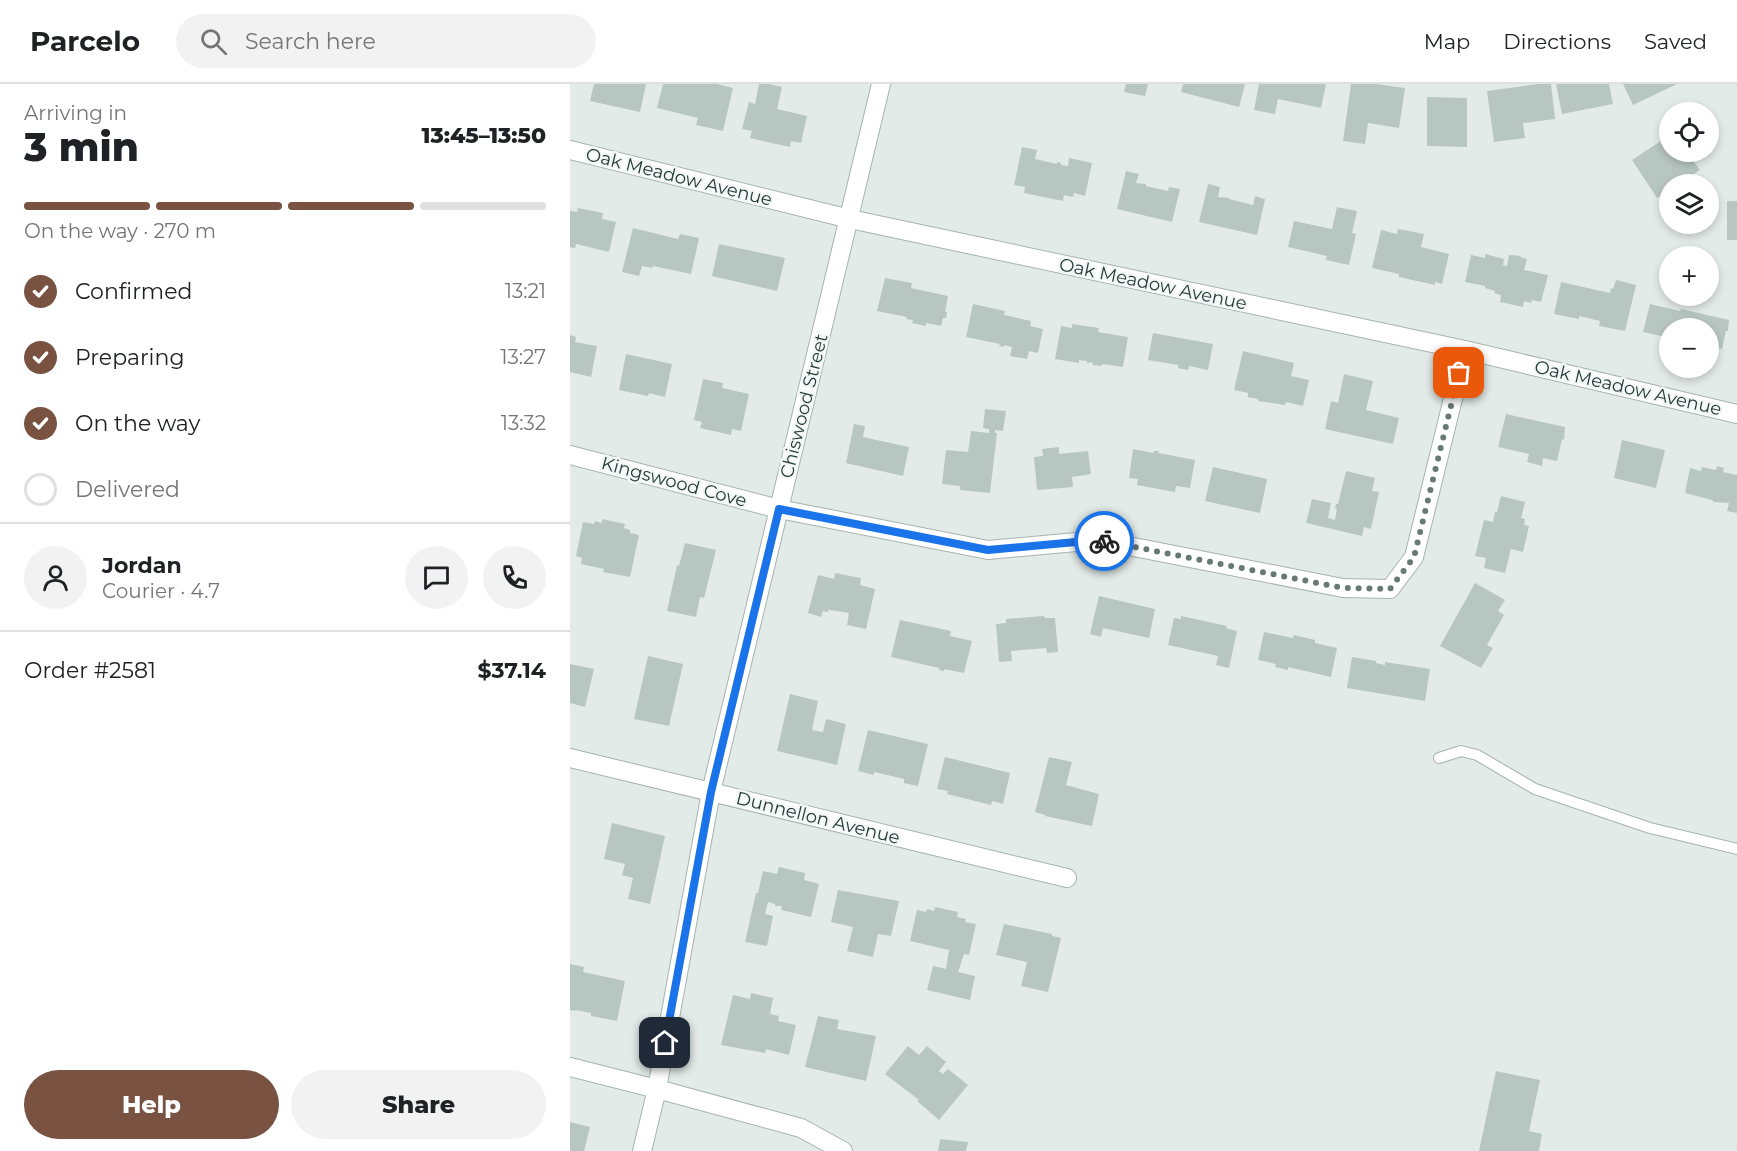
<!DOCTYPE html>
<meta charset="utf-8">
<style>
body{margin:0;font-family:Montserrat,sans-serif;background:#f2f2f2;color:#202124;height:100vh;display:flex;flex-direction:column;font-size:22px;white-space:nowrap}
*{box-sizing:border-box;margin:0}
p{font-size:20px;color:#757577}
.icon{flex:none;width:33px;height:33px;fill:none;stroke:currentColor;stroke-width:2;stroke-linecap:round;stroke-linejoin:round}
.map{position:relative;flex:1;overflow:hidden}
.sheet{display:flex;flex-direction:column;background:#fff;width:570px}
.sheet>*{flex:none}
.controls{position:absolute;left:1089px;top:18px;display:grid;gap:12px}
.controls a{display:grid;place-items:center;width:60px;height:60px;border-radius:50%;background:#fff;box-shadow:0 3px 9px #0003;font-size:30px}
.pin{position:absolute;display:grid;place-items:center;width:51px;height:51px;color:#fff;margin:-26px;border-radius:12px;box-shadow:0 3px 9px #0006}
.courier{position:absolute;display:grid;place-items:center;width:60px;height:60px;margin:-30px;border:4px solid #1a73e8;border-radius:50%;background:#fff;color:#222;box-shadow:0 2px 8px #0007}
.overview em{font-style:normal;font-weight:800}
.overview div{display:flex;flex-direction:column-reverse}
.overview{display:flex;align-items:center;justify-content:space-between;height:102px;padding:0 24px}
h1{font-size:39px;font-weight:800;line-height:45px}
.bar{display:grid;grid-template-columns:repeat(4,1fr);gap:9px 6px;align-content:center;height:72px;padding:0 24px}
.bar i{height:8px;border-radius:4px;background:#e0e0e0}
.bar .selected{background:#795242}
.bar p{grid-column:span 4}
.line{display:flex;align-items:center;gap:15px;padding:0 24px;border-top:2px solid #e0e0e0}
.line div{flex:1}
.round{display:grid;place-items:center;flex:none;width:63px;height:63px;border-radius:32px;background:#f2f2f2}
ol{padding:0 24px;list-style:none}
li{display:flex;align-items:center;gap:18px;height:66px}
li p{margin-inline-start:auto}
li .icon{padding:6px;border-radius:50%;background:#795242;color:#fff;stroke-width:4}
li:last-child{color:#757577}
li i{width:33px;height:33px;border:3px solid #e0e0e0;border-radius:50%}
.button{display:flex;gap:12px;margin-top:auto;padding:12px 24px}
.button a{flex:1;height:69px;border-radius:36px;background:#795242;color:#fff;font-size:24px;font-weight:800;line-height:69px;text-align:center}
.button a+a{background:#f2f2f2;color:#202124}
header{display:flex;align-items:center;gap:36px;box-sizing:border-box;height:84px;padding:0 30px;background:#fff;border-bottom:2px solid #e0e0e0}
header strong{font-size:28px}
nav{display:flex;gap:33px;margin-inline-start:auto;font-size:21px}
.search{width:420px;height:54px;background:#f2f2f2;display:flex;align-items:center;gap:15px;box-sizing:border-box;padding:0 21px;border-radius:33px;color:#757577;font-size:22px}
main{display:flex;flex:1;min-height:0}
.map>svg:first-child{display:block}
.building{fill:#b8c6c1}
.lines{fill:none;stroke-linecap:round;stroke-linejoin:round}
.lane-casing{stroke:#a6b3af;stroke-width:12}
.street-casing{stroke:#a6b3af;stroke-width:20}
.lane{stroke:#fff;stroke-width:10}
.street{stroke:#fff;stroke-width:18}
.done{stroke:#677974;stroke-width:6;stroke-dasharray:0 10.8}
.route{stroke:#1a73e8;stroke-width:8}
.labels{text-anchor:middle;stroke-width:5;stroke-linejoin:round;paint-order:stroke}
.street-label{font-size:18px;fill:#243b36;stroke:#f3f8f6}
</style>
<header>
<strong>Parcelo</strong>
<div class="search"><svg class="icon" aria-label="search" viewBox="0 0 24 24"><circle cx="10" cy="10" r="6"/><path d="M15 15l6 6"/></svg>Search here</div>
<nav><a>Map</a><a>Directions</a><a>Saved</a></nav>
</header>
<main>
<section class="sheet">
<div class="overview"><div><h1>3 min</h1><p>Arriving in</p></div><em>13:45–13:50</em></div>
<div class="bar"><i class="selected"></i><i class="selected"></i><i class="selected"></i><i></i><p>On the way · 270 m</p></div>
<ol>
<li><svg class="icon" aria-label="check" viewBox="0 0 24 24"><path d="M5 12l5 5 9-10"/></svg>Confirmed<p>13:21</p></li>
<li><svg class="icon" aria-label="check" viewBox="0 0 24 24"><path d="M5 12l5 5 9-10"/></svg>Preparing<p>13:27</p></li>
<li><svg class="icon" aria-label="check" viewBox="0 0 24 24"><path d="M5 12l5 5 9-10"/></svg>On the way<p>13:32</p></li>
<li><i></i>Delivered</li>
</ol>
<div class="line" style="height:108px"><a class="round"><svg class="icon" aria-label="person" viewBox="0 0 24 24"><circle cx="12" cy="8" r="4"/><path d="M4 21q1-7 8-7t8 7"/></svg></a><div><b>Jordan</b><p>Courier · 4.7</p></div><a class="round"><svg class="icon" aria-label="chat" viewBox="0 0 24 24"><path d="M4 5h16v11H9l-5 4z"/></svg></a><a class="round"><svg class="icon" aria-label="phone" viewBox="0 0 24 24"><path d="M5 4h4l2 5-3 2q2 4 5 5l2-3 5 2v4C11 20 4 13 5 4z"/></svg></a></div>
<div class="line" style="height:78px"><div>Order #2581</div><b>$37.14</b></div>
<div class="button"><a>Help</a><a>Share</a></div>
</section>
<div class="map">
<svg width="1167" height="1067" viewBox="0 0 1167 1067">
<rect width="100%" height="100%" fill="#e3ebe8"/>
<path class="building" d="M 24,0 L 76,0 L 70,28 L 20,17 Z
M 93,0 L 147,0 L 163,4 L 153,47 L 126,41 L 128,34 L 87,24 Z
M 189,0 L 199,0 L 212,3 L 207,25 L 237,32 L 231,59 L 221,57 L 220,63 L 180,54 L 182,47 L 172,45 L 179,18 L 185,20 Z
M 556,0 L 578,0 L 575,12 L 554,8 Z
M 613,0 L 675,0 L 669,23 L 611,8 Z
M 689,0 L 756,0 L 751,24 L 708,15 L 705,30 L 684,26 Z
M 781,0 L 806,0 L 835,4 L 829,44 L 798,39 L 795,60 L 773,57 Z
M 968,0 L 981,0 L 985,35 L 953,39 L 955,54 L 924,58 L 917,7 Z
M 986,0 L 1039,0 L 1043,20 L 992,30 Z
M 1053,0 L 1107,0 L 1063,21 Z
M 857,13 L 897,14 L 897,63 L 857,62 Z
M 1100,51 L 1100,68 L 1117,68 L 1130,86 L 1108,100 L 1100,100 L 1100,106 L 1087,114 L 1062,76 Z
M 452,63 L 467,66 L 465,75 L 487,80 L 487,78 L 491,79 L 491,81 L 498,82 L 499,74 L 522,79 L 515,112 L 504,109 L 503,113 L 494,111 L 493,117 L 454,109 L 455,103 L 444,101 Z
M 556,87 L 569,90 L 566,99 L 576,100 L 576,102 L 598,107 L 599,103 L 610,105 L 602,138 L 547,125 Z
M 638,100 L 650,103 L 648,113 L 659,114 L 659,115 L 683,121 L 685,112 L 695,115 L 687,151 L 629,138 Z
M 1157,117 L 1167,117 L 1167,156 L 1157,156 Z
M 767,123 L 787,127 L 782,149 L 786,150 L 779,181 L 756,176 L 757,172 L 718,163 L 724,137 L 762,145 Z
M 8,124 L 33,129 L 32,135 L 46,138 L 39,168 L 6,160 L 5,164 L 0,163 L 0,127 L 7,128 Z
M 63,144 L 108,155 L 110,150 L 129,154 L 121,190 L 83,182 L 82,184 L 72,182 L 69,192 L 52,188 Z
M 828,145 L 854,150 L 851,163 L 879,170 L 872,200 L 865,198 L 865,201 L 829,193 L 829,190 L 802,184 L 811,146 L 827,150 Z
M 149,160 L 215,174 L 207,207 L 142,192 Z
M 915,170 L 934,175 L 933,181 L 937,182 L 939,171 L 951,172 L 950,173 L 957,175 L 954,186 L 978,191 L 971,218 L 962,216 L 961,219 L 954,217 L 953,223 L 930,218 L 931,211 L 924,209 L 925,207 L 915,204 L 915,202 L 895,198 L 901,171 L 915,174 Z
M 315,194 L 342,199 L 341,204 L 378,212 L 375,228 L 377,228 L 376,234 L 373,234 L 371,242 L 356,239 L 356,242 L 342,239 L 343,236 L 336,235 L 337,233 L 307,227 Z
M 1046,196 L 1066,201 L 1055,247 L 1029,242 L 1030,237 L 1009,232 L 1009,235 L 984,230 L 991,198 L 1040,209 L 1041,204 L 1043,205 Z
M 403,220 L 435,227 L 434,231 L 461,237 L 460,242 L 473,245 L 468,269 L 459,267 L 457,275 L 440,272 L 442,263 L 434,261 L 434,263 L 429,262 L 430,260 L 396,253 Z
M 1080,220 L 1110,227 L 1111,225 L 1159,236 L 1158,247 L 1156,247 L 1152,265 L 1138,262 L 1138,244 L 1100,244 L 1100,254 L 1073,248 Z
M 502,240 L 529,244 L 528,248 L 558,253 L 553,283 L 533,280 L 531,282 L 523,281 L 522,278 L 521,278 L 520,279 L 517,279 L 517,277 L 509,276 L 509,279 L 485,275 L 491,242 L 502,244 Z
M 583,249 L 643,260 L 638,286 L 619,282 L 618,286 L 608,284 L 608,281 L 578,276 Z
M 0,251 L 6,253 L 5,258 L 27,262 L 21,293 L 0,288 Z
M 673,267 L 724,279 L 721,292 L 739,296 L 733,322 L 716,318 L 715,321 L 688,317 L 688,315 L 678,313 L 678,309 L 664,306 Z
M 56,270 L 102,280 L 95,313 L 79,309 L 78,312 L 49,306 Z
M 774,290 L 803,297 L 796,326 L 829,334 L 823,360 L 755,345 L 761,317 L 768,319 Z
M 133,295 L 153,299 L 152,304 L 179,310 L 171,347 L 162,345 L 161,351 L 130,344 L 132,338 L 124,336 Z
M 415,325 L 436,327 L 433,347 L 425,346 L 425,349 L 427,349 L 420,409 L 390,406 L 390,402 L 372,400 L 376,366 L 398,368 L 401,347 L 419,349 L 419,345 L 413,344 Z
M 936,330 L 995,343 L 994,356 L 992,355 L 987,377 L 973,374 L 972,382 L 957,378 L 959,370 L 928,363 Z
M 284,340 L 295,342 L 293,353 L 339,363 L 333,392 L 276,379 Z
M 1052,356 L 1095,366 L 1086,404 L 1044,394 Z
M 489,363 L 489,370 L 518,367 L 521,390 L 502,393 L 503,403 L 467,406 L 464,373 L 473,372 L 472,365 Z
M 563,365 L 583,369 L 584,367 L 589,367 L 588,369 L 625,376 L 620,404 L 606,402 L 605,408 L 567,401 L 568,395 L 559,394 Z
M 1147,382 L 1154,384 L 1153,388 L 1167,391 L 1167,429 L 1157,427 L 1159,419 L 1144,418 L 1142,416 L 1115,409 L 1120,384 L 1131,387 L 1132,383 L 1146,386 Z
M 643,383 L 697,395 L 690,429 L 635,417 Z
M 776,387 L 805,394 L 802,407 L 809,408 L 801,445 L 794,443 L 792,452 L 736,439 L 742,415 L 761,419 L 758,434 L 765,436 L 767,425 L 765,424 L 766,420 L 768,420 Z
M 931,412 L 955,418 L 951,434 L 955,435 L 954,441 L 959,442 L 953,468 L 941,465 L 935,489 L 914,484 L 916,474 L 905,472 L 914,436 L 923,438 L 925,428 L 927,428 Z
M 32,435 L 55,440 L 54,444 L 60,446 L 60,449 L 69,451 L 60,493 L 33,488 L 34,485 L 11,480 L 12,474 L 6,472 L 13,438 L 24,440 L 25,437 L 32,439 Z
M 115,459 L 146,466 L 134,514 L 130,513 L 126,533 L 97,527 L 107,481 L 109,482 Z
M 265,489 L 291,494 L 290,501 L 305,505 L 296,545 L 277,541 L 279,529 L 260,526 L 259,525 L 258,528 L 253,527 L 251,533 L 238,529 L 248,491 L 264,495 Z
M 905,499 L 935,516 L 928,527 L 934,531 L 917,561 L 923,564 L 911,584 L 870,562 Z
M 529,512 L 585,525 L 579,554 L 533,544 L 531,553 L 520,550 Z
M 474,532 L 475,534 L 485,534 L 488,568 L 477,569 L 476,564 L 441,567 L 442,577 L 429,578 L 426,540 L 436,539 L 436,535 Z
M 611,532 L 657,542 L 656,544 L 667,547 L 659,584 L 646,581 L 648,572 L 598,561 L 604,534 L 611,535 Z
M 330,536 L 381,547 L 380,552 L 402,557 L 394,589 L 374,585 L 374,587 L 369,586 L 369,584 L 321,573 Z
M 694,548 L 723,554 L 724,551 L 745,556 L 745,559 L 767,564 L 761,593 L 718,583 L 718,586 L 705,583 L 706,580 L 688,576 Z
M 78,572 L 113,580 L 99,642 L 64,635 Z
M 782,573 L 806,577 L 806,579 L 815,581 L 815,578 L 860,585 L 855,617 L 777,604 Z
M 0,580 L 24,585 L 15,623 L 0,619 Z
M 220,610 L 248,617 L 242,646 L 253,648 L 256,635 L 276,640 L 267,681 L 207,667 Z
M 298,646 L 358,660 L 348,702 L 334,699 L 334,695 L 304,688 L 304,691 L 288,687 Z
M 375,673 L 440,689 L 433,720 L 422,717 L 421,721 L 377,710 L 378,707 L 367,705 Z
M 479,673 L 502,678 L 496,701 L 529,710 L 522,742 L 475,732 L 475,731 L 465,728 Z
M 42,739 L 95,752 L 80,820 L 58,815 L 63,794 L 52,791 L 55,780 L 34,775 Z
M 209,783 L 235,789 L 234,796 L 249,800 L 241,833 L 211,826 L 212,822 L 205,822 L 205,820 L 198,818 L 195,830 L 203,832 L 197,862 L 175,858 L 186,809 L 188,809 L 193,787 L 207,790 Z
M 268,806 L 329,817 L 321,852 L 308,850 L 303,873 L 277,867 L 283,843 L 261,838 Z
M 365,823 L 388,828 L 387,833 L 396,835 L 395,838 L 406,840 L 399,871 L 394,870 L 388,888 L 405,892 L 400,916 L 357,906 L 363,882 L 376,885 L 379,866 L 340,857 L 347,826 L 356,828 L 357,825 L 364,827 Z
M 434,840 L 482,850 L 482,852 L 491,854 L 478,908 L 451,902 L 457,878 L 426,871 Z
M 0,880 L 14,883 L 13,888 L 55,897 L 47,937 L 21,932 L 21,929 L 5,926 L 5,927 L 0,926 Z
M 181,909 L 203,914 L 200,930 L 209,932 L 208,937 L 226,941 L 219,971 L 196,965 L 195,969 L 151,961 L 163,911 L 180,915 Z
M 248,932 L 269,936 L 267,945 L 306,952 L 296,997 L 235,983 Z
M 338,962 L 349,971 L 357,962 L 376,978 L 369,987 L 373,990 L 378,985 L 398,1001 L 369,1036 L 347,1017 L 349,1016 L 315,990 Z
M 926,987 L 970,996 L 959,1047 L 972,1050 L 969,1067 L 909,1067 Z
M 0,1038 L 20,1043 L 14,1067 L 0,1067 Z
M 370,1055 L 398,1058 L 396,1067 L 368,1067 Z"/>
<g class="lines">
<defs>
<path id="lane" d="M 869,674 L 891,667 L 907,671 L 965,705 L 1080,744 L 1167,765"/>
<path id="street" d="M 0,66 L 280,135 L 895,266 L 1167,330
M 0,371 L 209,425 L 418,466 L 528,456 L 773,504 L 820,505 L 844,473 L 895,266
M 0,674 L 497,794
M 0,983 L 87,1005 L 231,1044 L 273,1067
M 72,1067 L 87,1005 L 141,708 L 311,0"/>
</defs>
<use href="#lane" class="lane-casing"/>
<use href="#street" class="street-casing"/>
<use href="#lane" class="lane"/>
<use href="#street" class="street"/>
</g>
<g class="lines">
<path class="done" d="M 534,457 L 773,504 L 820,505 L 844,473 L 889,289"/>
<path class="route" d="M 95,959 L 141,708 L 209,425 L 418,466 L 528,456 L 534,457"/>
</g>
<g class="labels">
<g class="street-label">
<text transform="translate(109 93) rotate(14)" y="6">Oak Meadow Avenue</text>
<text transform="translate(583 200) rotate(12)" y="6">Oak Meadow Avenue</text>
<text transform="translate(1058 304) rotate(13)" y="6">Oak Meadow Avenue</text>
<text transform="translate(234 322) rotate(-76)" y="6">Chiswood Street</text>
<text transform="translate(104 398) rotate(15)" y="6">Kingswood Cove</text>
<text transform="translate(248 734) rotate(14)" y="6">Dunnellon Avenue</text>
</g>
</g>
</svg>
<div class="controls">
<a><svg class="icon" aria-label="locate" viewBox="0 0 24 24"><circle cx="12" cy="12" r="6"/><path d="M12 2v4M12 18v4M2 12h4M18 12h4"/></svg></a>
<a><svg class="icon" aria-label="layers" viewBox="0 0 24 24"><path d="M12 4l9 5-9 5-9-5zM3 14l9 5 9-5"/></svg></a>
<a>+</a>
<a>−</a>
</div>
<div class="pin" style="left:889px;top:289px;background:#ea580c"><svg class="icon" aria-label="bag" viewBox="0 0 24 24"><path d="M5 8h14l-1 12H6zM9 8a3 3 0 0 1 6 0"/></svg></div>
<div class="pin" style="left:95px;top:959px;background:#1f2937"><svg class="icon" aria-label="home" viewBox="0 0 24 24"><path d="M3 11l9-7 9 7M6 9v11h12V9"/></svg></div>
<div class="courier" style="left:534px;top:457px"><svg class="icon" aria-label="bike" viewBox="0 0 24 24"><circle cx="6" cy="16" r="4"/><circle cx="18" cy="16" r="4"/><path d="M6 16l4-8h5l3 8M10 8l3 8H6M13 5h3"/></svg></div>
</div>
</main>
